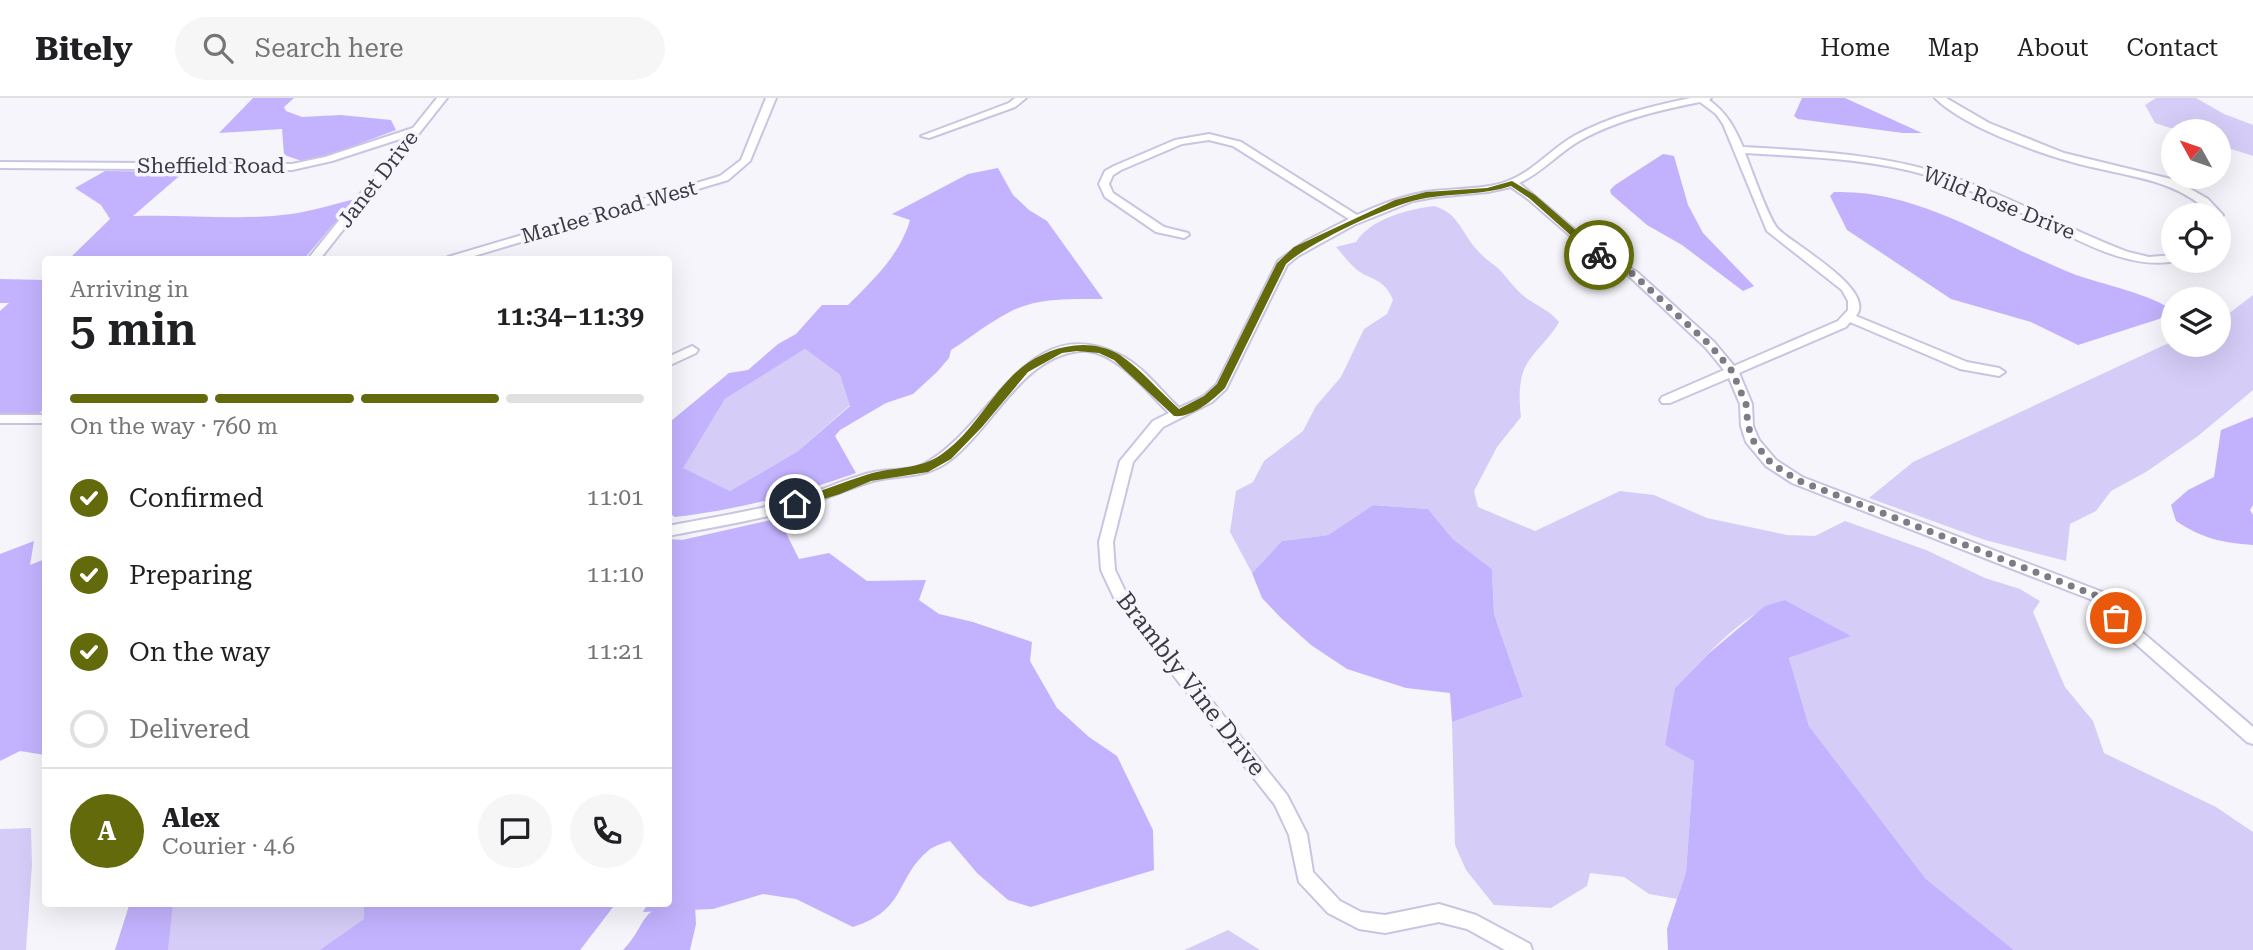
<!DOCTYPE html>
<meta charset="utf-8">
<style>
body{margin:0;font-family:"Roboto Serif",serif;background:#f6f6f6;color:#202124;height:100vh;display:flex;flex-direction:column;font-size:26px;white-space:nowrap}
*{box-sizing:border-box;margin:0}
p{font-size:23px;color:#757577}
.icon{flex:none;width:38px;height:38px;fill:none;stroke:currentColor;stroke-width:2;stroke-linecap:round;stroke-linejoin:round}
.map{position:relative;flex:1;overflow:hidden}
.sheet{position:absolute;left:42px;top:158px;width:630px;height:651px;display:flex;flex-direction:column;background:#fff;border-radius:7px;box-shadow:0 7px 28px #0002}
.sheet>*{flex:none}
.needle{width:46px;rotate:310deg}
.tools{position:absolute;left:2161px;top:21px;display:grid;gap:14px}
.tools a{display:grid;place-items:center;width:70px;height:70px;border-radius:50%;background:#fff;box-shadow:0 7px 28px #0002;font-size:35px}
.pin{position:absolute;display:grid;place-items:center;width:60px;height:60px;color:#fff;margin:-30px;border:4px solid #fff;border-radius:50%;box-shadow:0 2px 7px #0007}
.courier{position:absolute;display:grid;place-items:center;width:70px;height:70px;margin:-35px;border:5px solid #636a0c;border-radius:50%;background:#fff;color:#222;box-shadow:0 2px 9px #0007}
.headline em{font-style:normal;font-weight:600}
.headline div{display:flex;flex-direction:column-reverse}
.headline{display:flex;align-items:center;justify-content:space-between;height:119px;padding:0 28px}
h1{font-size:46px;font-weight:600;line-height:52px}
.bar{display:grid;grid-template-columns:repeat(4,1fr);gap:10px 7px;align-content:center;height:84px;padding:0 28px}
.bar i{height:9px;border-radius:5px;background:#e0e0e0}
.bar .on{background:#636a0c}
.bar p{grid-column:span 4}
.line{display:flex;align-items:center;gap:18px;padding:0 28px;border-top:2px solid #e0e0e0}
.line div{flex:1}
.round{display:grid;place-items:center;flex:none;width:74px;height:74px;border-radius:37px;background:#f6f6f6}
ol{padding:0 28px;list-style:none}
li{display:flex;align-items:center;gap:21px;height:77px}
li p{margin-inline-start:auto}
li .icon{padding:7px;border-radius:50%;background:#636a0c;color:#fff;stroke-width:4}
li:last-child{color:#757577}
li i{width:38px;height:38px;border:4px solid #e0e0e0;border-radius:50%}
header{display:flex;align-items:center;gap:42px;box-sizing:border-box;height:98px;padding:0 35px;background:#fff;border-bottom:2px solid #e0e0e0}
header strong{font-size:33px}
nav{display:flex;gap:38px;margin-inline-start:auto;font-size:24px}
.search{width:490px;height:63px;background:#f6f6f6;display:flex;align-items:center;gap:18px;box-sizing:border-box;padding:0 24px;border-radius:38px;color:#757577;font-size:26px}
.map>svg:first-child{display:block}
.green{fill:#d5cdf7}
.forest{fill:#c3b3ff;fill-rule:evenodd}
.water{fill:#c2b1fd}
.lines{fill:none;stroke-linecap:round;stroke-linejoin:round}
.minor-casing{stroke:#c9c4e1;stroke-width:4}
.minor{fill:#fff;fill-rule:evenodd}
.route{fill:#636a0c}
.done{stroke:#7d7b85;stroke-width:7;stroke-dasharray:0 12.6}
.labels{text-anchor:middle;stroke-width:7;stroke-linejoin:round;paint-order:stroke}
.far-street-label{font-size:21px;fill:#3c3a46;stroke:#f6f5fb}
.street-label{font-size:24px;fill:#3c3a46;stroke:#f6f5fb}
</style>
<header>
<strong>Bitely</strong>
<div class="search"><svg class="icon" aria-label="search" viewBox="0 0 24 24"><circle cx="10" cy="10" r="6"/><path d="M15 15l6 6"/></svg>Search here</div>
<nav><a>Home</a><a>Map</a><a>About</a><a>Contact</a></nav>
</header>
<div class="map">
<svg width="2253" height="852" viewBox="0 0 2253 852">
<rect width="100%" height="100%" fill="#f6f5fb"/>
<path class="green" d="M 2156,0 L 2196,0 L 2224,16 L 2253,27 L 2253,58 L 2219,47 L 2219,33 L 2180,33 L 2155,25 L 2145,7 Z
M 1434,108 C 1459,115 1462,136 1478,153 C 1484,160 1492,165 1499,171 C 1509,182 1516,193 1529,202 C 1541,210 1550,213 1559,224 C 1551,239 1537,250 1528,264 C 1518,279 1519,302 1521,319 L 1497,349 L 1474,393 L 1478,409 L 1535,433 L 1620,393 L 1654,397 L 1707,420 L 1787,437 L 1815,438 L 1845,423 L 1926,452 L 1985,480 L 2020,491 L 2040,503 L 2033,514 L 2065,589 L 2093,623 L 2104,655 L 2216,709 L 2253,734 L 2253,852 L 2014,852 L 1926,781 L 1809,628 L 1789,560 L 1850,538 L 1785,502 C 1742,515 1706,558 1675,590 L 1694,663 L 1686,774 L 1677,801 L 1649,796 L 1624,779 L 1590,775 L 1587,788 L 1551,810 L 1494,807 L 1466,772 L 1455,747 L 1452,624 L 1523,599 L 1494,516 L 1492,471 L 1453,441 L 1428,411 L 1373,407 L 1328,437 L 1282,443 L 1252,475 L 1230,434 L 1236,393 L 1253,384 L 1264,363 L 1303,333 L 1316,308 L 1341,279 L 1364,231 L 1387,216 L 1393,202 C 1387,187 1379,183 1365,177 C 1354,172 1344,158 1336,149 L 1356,144 C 1370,121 1409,111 1434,108 Z
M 2253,197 L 2253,292 L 2198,338 L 2146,374 L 2111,393 L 2096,413 L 2070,426 L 2066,463 L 1985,442 L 1869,400 L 1913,364 L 2173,243 L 2174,247 L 2219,247 L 2219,223 Z
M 805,251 L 840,277 L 850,307 L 798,353 L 730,393 L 682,370 L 725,301 Z
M 31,730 L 32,767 L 26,852 L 0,852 L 0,731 Z
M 130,805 L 616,805 L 580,852 L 115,852 Z
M 1228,832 L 1260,852 L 1184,852 L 1189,850 Z"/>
<path class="forest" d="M 253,0 L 294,0 L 284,9 L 286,13 L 302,19 L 341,17 L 391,22 L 396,32 L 308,65 L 284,57 L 282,31 L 219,35 Z
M 998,70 L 1013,97 L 1029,112 L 1047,123 L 1103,201 C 1071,201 1034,199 1006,216 C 987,226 970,240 951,252 L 949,260 L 937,274 L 913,296 L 886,305 L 840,332 L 835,338 L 856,375 C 797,396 737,412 675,419 L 669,415 L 668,328 L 671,323 L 729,275 L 748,272 L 778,246 L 796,236 L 822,207 L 848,207 C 873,182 900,157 910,122 L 892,116 L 968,76 ZM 805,251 L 840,277 L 850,308 L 798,353 L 730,393 L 683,370 L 725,301 Z
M 105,73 L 184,74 L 133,118 C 185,116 240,123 291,116 C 313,113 334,106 355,101 L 304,161 L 69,161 L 110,121 L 101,107 L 75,90 Z
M 0,181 L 45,182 L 45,309 L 35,321 L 0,321 L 0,213 L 9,205 L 0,205 Z
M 1373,407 L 1428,411 L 1453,441 L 1492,471 L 1494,516 L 1523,599 L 1452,624 L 1450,595 L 1406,590 L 1347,571 L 1311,547 L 1281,520 L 1262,500 L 1252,475 L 1282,443 L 1328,437 Z
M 775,421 L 782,427 L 799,461 L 829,455 L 867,483 L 926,482 L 919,502 L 939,516 L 973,524 L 1032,544 L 1030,563 L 1057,610 L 1089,639 L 1117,658 L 1153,732 L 1154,772 L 1031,809 L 1008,802 L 977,775 L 950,743 C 943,745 934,748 929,752 C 895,780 907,812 853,829 L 796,801 L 763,796 L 713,811 L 643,814 L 648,805 L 668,805 L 669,441 L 682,442 Z
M 34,443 L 30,467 L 45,461 L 45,657 L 20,653 L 0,663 L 0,456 Z
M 1785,502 L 1851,538 L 1789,560 L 1809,628 L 1926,781 L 2014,852 L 1668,852 L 1667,831 L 1686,774 L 1694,663 L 1665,647 L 1675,590 L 1708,556 L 1765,508 Z
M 130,805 L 173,805 L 168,852 L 115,852 Z
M 364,805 L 616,805 L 580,852 L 320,852 L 364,821 Z"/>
<path class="water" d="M 1802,0 L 1845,0 L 1922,35 L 1903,35 L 1798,21 L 1794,18 Z
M 1663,56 L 1674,58 L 1688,107 L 1703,135 L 1754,188 L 1743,193 L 1682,147 L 1647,127 L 1611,96 L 1610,92 L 1615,87 Z
M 1834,94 C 1921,91 1998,147 2076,177 C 2099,185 2156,198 2171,212 L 2159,221 L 2078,247 L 2031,224 L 1951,201 L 1847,132 L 1830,98 Z
M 2253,319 L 2253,407 L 2250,412 L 2253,417 L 2253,447 C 2223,445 2201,440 2176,423 L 2171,407 L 2188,392 L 2214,379 L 2221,332 Z
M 681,803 L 695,808 L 696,826 L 690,852 L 623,852 C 648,827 637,810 681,803 Z"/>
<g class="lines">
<defs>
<path id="minor" d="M 437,0 L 447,0 L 320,161 L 308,161 L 406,39 L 332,63 L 292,72 L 0,70 L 0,64 L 292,66 L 325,59 L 413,30 Z
M 766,0 L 776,0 L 750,63 L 728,82 L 464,161 L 446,161 L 448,159 L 720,78 L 741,62 Z
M 1015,0 L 1026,0 L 1015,9 L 929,40 L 921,38 L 1009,5 Z
M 1691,0 L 1711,0 L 1709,2 C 1727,15 1734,29 1743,49 C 1814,53 1886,56 1955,80 C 2014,100 2069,132 2128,154 L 2149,159 L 2174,157 L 2174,163 L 2176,163 C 2126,173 2075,139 2030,119 C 1996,103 1962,88 1926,77 C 1868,60 1805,59 1745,55 C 1751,70 1769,122 1778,131 C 1794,147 1877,192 1856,218 L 1967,264 L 1999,270 L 2005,274 L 1999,278 L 1960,271 L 1850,224 L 1846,229 L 1739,275 L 1752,306 L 1753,328 L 1759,342 L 1776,362 L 1802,379 L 2105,495 L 2121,516 L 2253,629 L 2253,646 L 2247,644 L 2111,524 L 2095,503 L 1792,385 L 1766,368 L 1746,344 L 1741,328 L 1740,306 L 1729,280 L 1670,305 L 1662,305 L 1660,302 L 1662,299 L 1724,272 L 1706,250 L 1629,178 L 1597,161 L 1528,101 L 1511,89 L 1488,94 L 1435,99 L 1413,103 L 1354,127 L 1298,158 L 1287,167 L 1226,291 L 1212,304 L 1163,329 L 1133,364 L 1113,444 L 1115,472 L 1127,497 L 1287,697 L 1307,736 L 1313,774 L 1340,803 L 1361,814 L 1385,817 L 1439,806 L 1476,817 L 1530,846 L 1532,852 L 1505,852 L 1467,831 L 1439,824 L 1385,835 L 1359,831 L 1328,815 L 1299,784 L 1289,737 L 1275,707 L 1116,504 L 1101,472 L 1099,444 L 1120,363 L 1153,323 L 1169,315 C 1147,294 1114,250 1080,253 C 1022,259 995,326 953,360 C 926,382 904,375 873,383 C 848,390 824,402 798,410 C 756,423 712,429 668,438 L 668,428 C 709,420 750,414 789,403 C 816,395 842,382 870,375 C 886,370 907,374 922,367 C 991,333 1025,209 1120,257 C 1143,268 1161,293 1179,310 L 1204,298 L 1217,286 L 1278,163 L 1306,143 L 1349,121 L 1233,48 L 1209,42 L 1182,46 L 1121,72 L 1113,77 L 1109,86 L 1113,95 L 1164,129 L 1188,135 L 1189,137 L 1184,140 L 1156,134 L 1105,99 L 1099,86 L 1105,73 L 1114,68 L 1175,42 L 1209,36 L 1241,44 L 1357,117 C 1382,106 1407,96 1434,93 C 1459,90 1484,92 1508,83 C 1534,73 1551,51 1574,38 C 1610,18 1652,8 1691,0 ZM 1700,4 L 1716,16 L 1723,26 L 1767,133 L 1842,192 L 1848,203 L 1848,212 L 1838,223 L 1734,268 L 1714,244 L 1637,174 L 1605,157 L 1519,85 C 1543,74 1559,54 1581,42 C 1617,22 1660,12 1700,4 Z
M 1935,0 L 1946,0 L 1989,25 L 2064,55 L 2175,82 L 2208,101 L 2223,117 L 2219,120 L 2219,117 L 2212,117 C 2180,84 2139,80 2096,70 C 2051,60 1968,32 1935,0 Z
M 692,248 L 698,252 L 696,255 L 668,268 L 668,259 Z
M 0,317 L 46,317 L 46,325 L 0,325 Z"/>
</defs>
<use href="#minor" class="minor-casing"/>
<use href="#minor" class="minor"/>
</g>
<path class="route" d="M 1512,83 L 1535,97 L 1602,155 L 1602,159 L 1595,159 L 1529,100 L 1511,88 C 1483,97 1455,95 1426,100 C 1393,105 1310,144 1286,166 L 1225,290 C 1213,302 1192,320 1174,318 L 1114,262 L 1099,255 L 1077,253 L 1062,255 L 1028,274 L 982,329 L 951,361 L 928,374 L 871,383 L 840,396 L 795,410 L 789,406 L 791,403 C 816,395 841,385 866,377 C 892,368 918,373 942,356 C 974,334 991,295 1021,270 C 1048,248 1089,238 1120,257 C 1141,271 1160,294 1179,311 L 1204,298 L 1217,286 L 1277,165 L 1294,149 L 1395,102 L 1426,94 L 1487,90 Z"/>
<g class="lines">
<path class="done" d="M 1599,157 L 1633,176 L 1710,247 L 1732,273 L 1746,306 L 1748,328 L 1754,344 L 1771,365 L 1797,382 L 2100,499 L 2116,520"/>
</g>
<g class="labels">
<g class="far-street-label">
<text x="211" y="75">Sheffield Road</text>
<text transform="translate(378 81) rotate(-52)" y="7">Janet Drive</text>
<text transform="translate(1999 105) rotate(22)" y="7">Wild Rose Drive</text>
<text transform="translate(609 114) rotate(-16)" y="7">Marlee Road West</text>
</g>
<g class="street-label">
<text transform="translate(1191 586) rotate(52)" y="8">Brambly Vine Drive</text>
</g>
</g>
</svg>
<div class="tools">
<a><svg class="needle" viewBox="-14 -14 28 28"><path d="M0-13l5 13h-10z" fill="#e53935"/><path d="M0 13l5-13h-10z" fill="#757577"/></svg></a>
<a><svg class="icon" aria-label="locate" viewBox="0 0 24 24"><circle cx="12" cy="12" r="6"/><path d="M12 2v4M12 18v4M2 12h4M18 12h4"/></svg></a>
<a><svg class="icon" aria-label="layers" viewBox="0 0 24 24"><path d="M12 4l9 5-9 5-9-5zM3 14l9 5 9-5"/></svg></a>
</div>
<div class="pin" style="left:2116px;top:520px;background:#ea580c"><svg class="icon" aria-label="bag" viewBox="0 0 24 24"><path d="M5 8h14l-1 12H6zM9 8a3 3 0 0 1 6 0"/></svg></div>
<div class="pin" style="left:795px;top:406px;background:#1f2937"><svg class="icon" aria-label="home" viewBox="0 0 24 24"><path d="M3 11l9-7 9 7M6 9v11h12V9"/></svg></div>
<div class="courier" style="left:1599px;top:157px"><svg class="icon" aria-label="bike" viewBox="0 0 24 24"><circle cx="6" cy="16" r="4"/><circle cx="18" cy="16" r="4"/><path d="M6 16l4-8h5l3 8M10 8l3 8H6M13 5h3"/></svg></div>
<section class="sheet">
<div class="headline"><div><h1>5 min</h1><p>Arriving in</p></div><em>11:34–11:39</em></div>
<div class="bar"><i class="on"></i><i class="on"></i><i class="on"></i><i></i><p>On the way · 760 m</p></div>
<ol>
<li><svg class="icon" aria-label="check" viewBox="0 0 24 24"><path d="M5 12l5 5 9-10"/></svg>Confirmed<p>11:01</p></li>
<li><svg class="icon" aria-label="check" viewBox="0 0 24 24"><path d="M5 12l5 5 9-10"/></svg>Preparing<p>11:10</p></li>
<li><svg class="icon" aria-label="check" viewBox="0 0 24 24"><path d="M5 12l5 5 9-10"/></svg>On the way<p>11:21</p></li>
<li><i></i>Delivered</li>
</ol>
<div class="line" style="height:126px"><b class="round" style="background:#636a0c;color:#fff">A</b><div><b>Alex</b><p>Courier · 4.6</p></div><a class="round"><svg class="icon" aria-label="chat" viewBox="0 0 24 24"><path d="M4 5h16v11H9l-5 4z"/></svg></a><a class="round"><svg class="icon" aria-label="phone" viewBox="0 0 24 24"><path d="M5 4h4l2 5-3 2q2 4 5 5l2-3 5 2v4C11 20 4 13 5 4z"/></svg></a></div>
</section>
</div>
